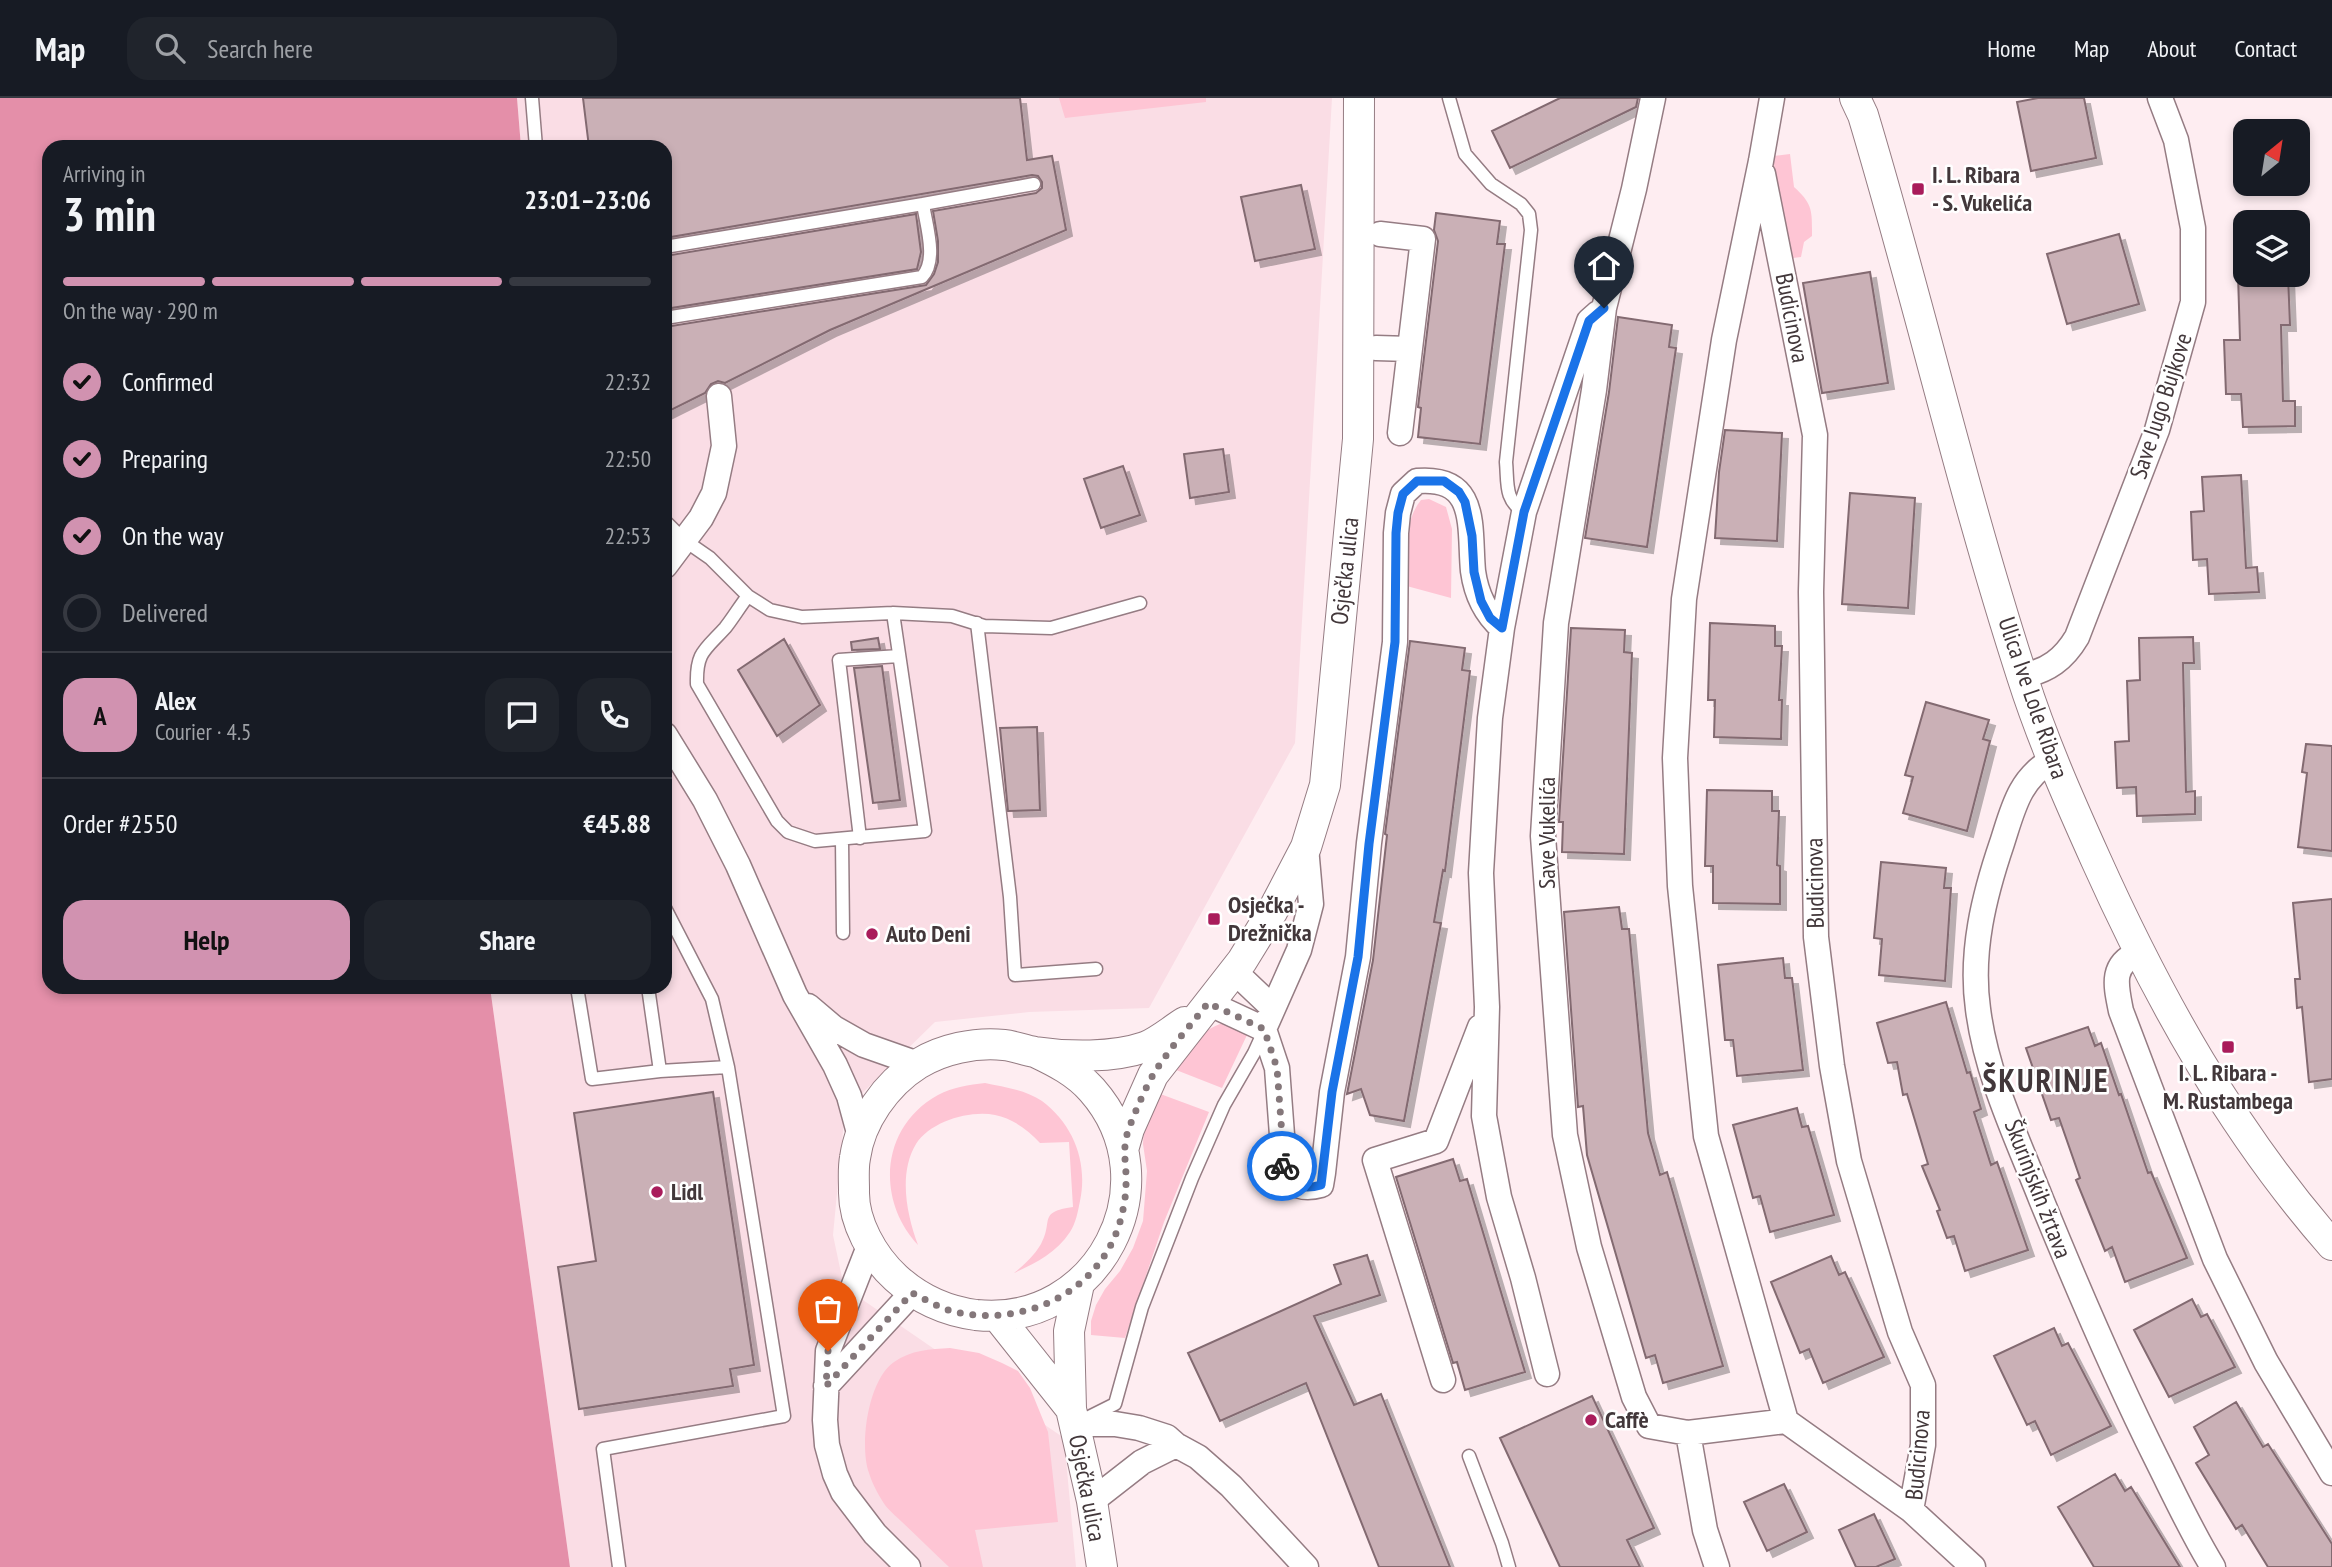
<!DOCTYPE html>
<meta charset="utf-8">
<style>
body{margin:0;font-family:"PT Sans Narrow",sans-serif;background:#20242c;color:#f1f3f6;height:100vh;display:flex;flex-direction:column;font-size:26px;white-space:nowrap}
*{box-sizing:border-box;margin:0}
p{font-size:23px;color:#9ea1a6}
.icon{flex:none;width:38px;height:38px;fill:none;stroke:currentColor;stroke-width:2;stroke-linecap:round;stroke-linejoin:round}
.map{position:relative;flex:1;overflow:hidden}
.side{position:absolute;left:42px;top:42px;width:630px;height:854px;display:flex;flex-direction:column;background:#171b24;border-radius:21px;box-shadow:0 4px 10px #0003}
.side>*{flex:none}
.needle{width:46px;rotate:30deg}
.fabs{position:absolute;left:2233px;top:21px;display:grid;gap:14px}
.fabs a{display:grid;place-items:center;width:77px;height:77px;border-radius:14px;background:#171b24;box-shadow:0 4px 10px #0003;font-size:35px}
.pin{position:absolute;display:grid;place-items:center;width:60px;height:60px;color:#fff;margin:-72px -30px;border-radius:50% 50% 50% 0;rotate:-45deg;box-shadow:0 0 7px #0007}
.pin .icon{rotate:45deg}
.courier{position:absolute;display:grid;place-items:center;width:70px;height:70px;margin:-35px;border:5px solid #1a73e8;border-radius:50%;background:#fff;color:#222;box-shadow:0 2px 9px #0007}
.summary em{font-style:normal;font-weight:700}
.summary div{display:flex;flex-direction:column-reverse}
.summary{display:flex;align-items:center;justify-content:space-between;height:119px;padding:0 21px}
h1{font-size:46px;font-weight:700;line-height:52px}
.bar{display:grid;grid-template-columns:repeat(4,1fr);gap:10px 7px;align-content:center;height:84px;padding:0 21px}
.bar i{height:9px;border-radius:5px;background:#363941}
.bar .current{background:#d192b0}
.bar p{grid-column:span 4}
.line{display:flex;align-items:center;gap:18px;padding:0 21px;border-top:2px solid #363941}
.line div{flex:1}
.round{display:grid;place-items:center;flex:none;width:74px;height:74px;border-radius:21px;background:#20242c}
ol{padding:0 21px;list-style:none}
li{display:flex;align-items:center;gap:21px;height:77px}
li p{margin-inline-start:auto}
li .icon{padding:7px;border-radius:50%;background:#d192b0;color:#111;stroke-width:4}
li:last-child{color:#9ea1a6}
li i{width:38px;height:38px;border:4px solid #363941;border-radius:50%}
.primary-button{display:flex;gap:14px;margin-top:auto;padding:14px 21px}
.primary-button a{flex:1;height:80px;border-radius:21px;background:#d192b0;color:#111;font-size:28px;font-weight:700;line-height:80px;text-align:center}
.primary-button a+a{background:#20242c;color:#f1f3f6}
header{display:flex;align-items:center;gap:42px;box-sizing:border-box;height:98px;padding:0 35px;background:#171b24;border-bottom:2px solid #363941}
header strong{font-size:33px}
nav{display:flex;gap:38px;margin-inline-start:auto;font-size:24px}
.search{width:490px;height:63px;background:#20242c;display:flex;align-items:center;gap:18px;box-sizing:border-box;padding:0 24px;border-radius:21px;color:#9ea1a6;font-size:26px}
.map>svg:first-child{display:block}
.built{fill:#fadde5}
.green{fill:#fec5d4}
.forest{fill:#e48fa9}
.building{fill:#cab0b6;stroke:#836a71;stroke-width:2;filter:url(#shadow)}
.lines{fill:none;stroke-linecap:round;stroke-linejoin:round}
.service-casing{stroke:#957c83;stroke-width:15}
.minor-casing{stroke:#957c83;stroke-width:27}
.tertiary-casing{stroke:#957c83;stroke-width:32}
.service{stroke:#fff;stroke-width:12}
.minor{stroke:#fff;stroke-width:24}
.tertiary{stroke:#fff;stroke-width:30}
.done{stroke:#84777a;stroke-width:7;stroke-dasharray:0 12.6}
.route{stroke:#1a73e8;stroke-width:9}
.poi-dot{fill:#a91c5b;stroke:#fff;stroke-width:2.5}
.labels{text-anchor:middle;stroke-width:5;stroke-linejoin:round;paint-order:stroke}
.poi-label{font-size:24px;font-weight:bold;fill:#42373a;stroke:#fff;text-anchor:start}
.street-label{font-size:24px;fill:#42373a;stroke:#fff}
.district-label{font-size:32px;font-weight:bold;letter-spacing:2px;fill:#42373a;stroke:#fff}
</style>
<header>
<strong>Map</strong>
<div class="search"><svg class="icon" aria-label="search" viewBox="0 0 24 24"><circle cx="10" cy="10" r="6"/><path d="M15 15l6 6"/></svg>Search here</div>
<nav><a>Home</a><a>Map</a><a>About</a><a>Contact</a></nav>
</header>
<div class="map">
<svg width="2332" height="1469" viewBox="0 0 2332 1469">
<defs>
<filter id="shadow"><feDropShadow dx="6" dy="6" stdDeviation="0" flood-color="#0004"/></filter>
</defs>
<rect width="100%" height="100%" fill="#feedf1"/>
<path class="built" d="M 517,0 L 1332,0 L 1295,645 L 1149,910 L 1029,914 L 935,924 L 845,1012 L 833,1137 L 844,1189 L 1064,1340 L 1076,1469 L 570,1469 L 490,889 L 665,889 L 665,49 L 521,49 Z"/>
<path class="green" d="M 1059,0 L 1206,0 L 1206,4 L 1065,20 Z
M 1790,56 L 1794,89 C 1813,106 1812,113 1812,138 L 1804,144 L 1801,159 L 1785,161 L 1773,58 Z
M 1429,401 L 1446,409 L 1452,431 L 1451,500 L 1403,487 C 1406,460 1403,424 1421,402 Z
M 1223,925 L 1243,932 L 1247,937 L 1222,990 L 1171,970 C 1186,953 1200,932 1223,925 Z
M 985,985 C 1004,989 1026,992 1042,1003 C 1074,1027 1088,1065 1080,1103 C 1078,1113 1076,1125 1070,1134 C 1056,1155 1036,1165 1014,1175 C 1024,1167 1034,1158 1041,1146 C 1054,1123 1037,1114 1073,1109 L 1069,1044 L 1040,1045 C 1028,1032 1012,1020 995,1017 C 969,1012 930,1024 916,1046 C 898,1076 907,1117 918,1147 C 876,1102 880,1029 938,997 C 953,989 969,987 985,985 Z
M 1155,994 L 1209,1014 L 1164,1124 L 1125,1240 L 1091,1237 L 1091,1223 L 1096,1207 L 1105,1191 L 1120,1173 L 1133,1150 L 1143,1123 L 1147,1073 L 1143,1046 L 1144,1030 Z
M 950,1250 L 979,1255 L 1002,1265 L 1018,1273 L 1030,1290 L 1048,1334 L 1058,1424 L 975,1432 L 983,1469 L 949,1469 C 933,1454 918,1439 902,1424 C 896,1418 888,1412 883,1404 C 878,1396 872,1385 869,1375 C 859,1347 868,1282 894,1264 C 911,1252 930,1251 950,1250 Z"/>
<path class="forest" d="M 0,0 L 517,0 L 521,49 L 49,49 L 49,889 L 490,889 L 570,1469 L 0,1469 Z"/>
<path class="building" d="M 583,0 L 1020,0 L 1027,62 L 1052,58 L 1066,132 L 830,232 L 725,285 L 718,283 L 711,286 L 705,295 L 665,315 L 665,229 L 926,187 L 934,176 L 938,164 L 938,143 L 933,113 L 1036,95 L 1042,90 L 1042,84 L 1038,78 L 1032,77 L 665,140 L 665,49 L 589,49 Z
M 1560,0 L 1638,0 L 1636,9 L 1510,70 L 1492,33 Z
M 2038,0 L 2084,0 L 2096,60 L 2031,73 L 2017,4 Z
M 1301,87 L 1315,151 L 1255,163 L 1241,99 Z
M 1436,115 L 1500,123 L 1497,146 L 1505,146 L 1480,346 L 1418,339 L 1421,310 L 1418,309 L 1438,143 L 1434,132 Z
M 916,116 L 921,154 L 917,171 L 665,211 L 665,158 Z
M 2119,136 L 2139,206 L 2067,226 L 2047,156 Z
M 1870,174 L 1888,285 L 1822,295 L 1803,185 Z
M 2238,177 L 2288,177 L 2290,227 L 2281,227 L 2283,303 L 2295,303 L 2295,328 L 2243,329 L 2241,296 L 2226,296 L 2224,242 L 2240,242 Z
M 1618,219 L 1672,227 L 1669,249 L 1676,250 L 1647,449 L 1585,440 L 1609,294 Z
M 1725,332 L 1782,335 L 1777,443 L 1715,440 L 1719,374 Z
M 1223,351 L 1229,394 L 1190,400 L 1184,356 Z
M 1123,368 L 1140,417 L 1101,430 L 1084,381 Z
M 2241,377 L 2246,470 L 2257,469 L 2259,494 L 2209,496 L 2207,461 L 2193,462 L 2191,414 L 2204,413 L 2202,379 Z
M 1850,395 L 1915,400 L 1908,510 L 1842,506 Z
M 1710,525 L 1775,528 L 1775,548 L 1782,548 L 1779,602 L 1782,602 L 1781,641 L 1714,639 L 1715,602 L 1708,602 Z
M 1571,530 L 1625,532 L 1624,554 L 1632,555 L 1624,756 L 1562,754 L 1563,724 L 1559,724 Z
M 2193,539 L 2194,565 L 2183,565 L 2186,694 L 2195,693 L 2195,716 L 2137,718 L 2136,689 L 2117,690 L 2115,644 L 2129,643 L 2127,583 L 2140,582 L 2139,540 Z
M 878,540 L 880,551 L 852,552 L 851,544 Z
M 784,541 L 820,607 L 777,638 L 738,572 Z
M 1410,543 L 1465,550 L 1462,572 L 1470,573 L 1445,773 L 1443,772 L 1434,824 L 1441,825 L 1404,1023 L 1370,1017 L 1361,991 L 1347,996 L 1373,862 L 1387,737 L 1385,736 Z
M 882,568 L 900,702 L 873,705 L 854,570 Z
M 1926,604 L 1989,622 L 1983,641 L 1990,643 L 1967,733 L 1903,715 L 1913,679 L 1905,677 Z
M 1037,629 L 1040,712 L 1008,713 L 1000,630 Z
M 2306,646 L 2332,648 L 2332,753 L 2298,749 L 2307,675 L 2302,674 Z
M 1707,692 L 1772,693 L 1772,713 L 1779,713 L 1777,767 L 1780,768 L 1780,806 L 1713,805 L 1713,768 L 1705,768 Z
M 1881,764 L 1946,770 L 1944,790 L 1951,790 L 1945,883 L 1879,877 L 1882,841 L 1874,840 Z
M 2332,801 L 2332,981 L 2309,984 L 2302,909 L 2297,910 L 2295,881 L 2300,881 L 2293,805 Z
M 1619,809 L 1622,831 L 1629,831 L 1648,1035 L 1660,1077 L 1667,1074 L 1723,1268 L 1663,1285 L 1655,1257 L 1646,1260 L 1587,1057 L 1583,1008 L 1578,1009 L 1564,814 Z
M 1783,860 L 1785,880 L 1792,880 L 1803,972 L 1737,978 L 1733,942 L 1725,942 L 1718,867 Z
M 1946,904 L 1967,975 L 1970,974 L 1981,1011 L 1974,1014 L 1991,1067 L 1997,1064 L 2028,1152 L 1965,1173 L 1954,1138 L 1947,1140 L 1937,1113 L 1940,1112 L 1922,1068 L 1928,1066 L 1907,996 L 1903,997 L 1897,964 L 1888,965 L 1877,925 Z
M 2088,929 L 2095,948 L 2101,945 L 2119,997 L 2121,996 L 2148,1075 L 2151,1074 L 2187,1160 L 2125,1184 L 2112,1149 L 2105,1153 L 2076,1082 L 2080,1080 L 2059,1020 L 2051,1022 L 2026,950 Z
M 713,994 L 754,1267 L 730,1271 L 733,1288 L 579,1311 L 558,1169 L 596,1163 L 574,1015 Z
M 1797,1010 L 1802,1029 L 1808,1028 L 1834,1117 L 1770,1134 L 1760,1098 L 1753,1100 L 1733,1027 Z
M 1453,1061 L 1460,1083 L 1467,1081 L 1525,1274 L 1465,1292 L 1457,1264 L 1453,1265 L 1396,1079 Z
M 1367,1157 L 1380,1197 L 1314,1218 L 1354,1307 L 1381,1296 L 1450,1469 L 1379,1469 L 1306,1285 L 1220,1323 L 1188,1255 L 1341,1186 L 1334,1167 Z
M 1831,1158 L 1839,1177 L 1845,1174 L 1884,1259 L 1823,1285 L 1809,1251 L 1800,1255 L 1771,1184 Z
M 2192,1201 L 2201,1219 L 2207,1216 L 2235,1269 L 2169,1299 L 2134,1232 Z
M 2054,1230 L 2062,1248 L 2068,1245 L 2111,1328 L 2051,1357 L 2035,1323 L 2027,1327 L 1994,1258 Z
M 1592,1298 L 1654,1430 L 1627,1442 L 1640,1469 L 1560,1469 L 1500,1340 Z
M 2236,1304 L 2263,1349 L 2268,1346 L 2332,1446 L 2332,1469 L 2268,1469 L 2242,1427 L 2236,1431 L 2196,1365 L 2209,1357 L 2194,1329 Z
M 2115,1376 L 2125,1393 L 2131,1389 L 2180,1469 L 2094,1469 L 2058,1409 Z
M 1784,1386 L 1807,1434 L 1767,1453 L 1744,1404 Z
M 1874,1416 L 1895,1461 L 1876,1469 L 1856,1469 L 1839,1432 Z"/>
<g class="lines">
<defs>
<path id="service" d="M 532,0 L 536,49
M 1449,0 L 1465,56 L 1491,86 L 1521,106 L 1529,116 L 1531,132 L 1506,364 C 1508,385 1504,402 1524,414
M 923,106 L 1034,86
M 665,149 L 923,106 C 926,127 938,162 922,179 L 665,220
M 665,423 L 684,442 L 710,460 L 748,498 L 770,512 L 802,519 L 893,515 L 952,518 L 984,528 L 1051,530 L 1140,505
M 748,498 C 740,508 733,520 725,530 C 705,552 696,554 697,586 L 777,723 L 788,734 L 815,743 L 925,733 L 893,515
M 977,525 L 1010,799 L 1015,877 L 1096,871
M 860,740 L 839,562 L 899,558
M 842,742 L 843,835
M 577,889 L 592,981 L 660,973 L 648,889
M 660,973 L 728,969 L 712,901 L 665,810
M 1085,1321 L 1115,1306 L 1142,1209 L 1192,1080 L 1224,1007 L 1254,955 L 1264,933
M 1469,1358 L 1502,1445 L 1509,1469
M 619,1469 L 603,1351 L 784,1318 L 728,969"/>
<path id="minor" d="M 1653,0 L 1634,91 L 1604,210 L 1594,292 L 1556,525 L 1543,738 L 1565,1037 L 1589,1149 L 1634,1299 L 1649,1328 L 1688,1335 L 1786,1323
M 1772,0 L 1761,63 L 1724,242 L 1684,501 L 1675,660 L 1680,788 L 1706,1038 L 1786,1323 L 1911,1412 L 1973,1469
M 1763,76 L 1815,337 L 1811,494 L 1816,839 L 1832,968 L 1849,1063 L 1900,1234 L 1923,1287 L 1923,1347 L 1911,1412
M 1380,136 L 1423,141 L 1400,335
M 1376,250 L 1410,251
M 665,468 L 701,420 L 714,395 L 724,348 L 719,298
M 2022,578 C 2048,573 2064,561 2077,539 L 2157,332 L 2193,204 L 2193,130 L 2176,42 L 2160,0
M 665,637 L 705,702 L 738,767 L 795,897 L 835,967 L 849,998 L 861,1042
M 2052,662 C 2019,681 2013,711 2002,745 C 1984,798 1970,854 1978,911 C 1986,976 2017,1040 2041,1101 C 2077,1189 2114,1276 2157,1362 C 2175,1398 2192,1435 2213,1469
M 1306,749 L 1311,806 L 1299,852 L 1264,931 L 1277,970 L 1282,1037 L 1282,1075 C 1294,1088 1303,1092 1321,1087 L 1323,1075 L 1332,994 L 1358,859 L 1369,745 L 1395,544 L 1396,435 L 1398,415 L 1403,396 L 1417,383 C 1479,378 1469,429 1473,473 C 1476,495 1485,515 1502,530
M 2138,855 C 2110,867 2116,888 2121,913 L 2215,1161 L 2266,1264 L 2332,1375
M 1234,873 L 1273,910
M 1208,905 L 1264,931
M 808,908 L 834,930 L 864,947 L 918,966
M 870,1146 L 828,1253 L 825,1322 L 827,1347 L 835,1376 L 843,1394 L 875,1436 L 908,1469
M 1547,1276 L 1523,1180 L 1499,1099 L 1484,1018 L 1487,909 L 1481,775 L 1490,620 L 1502,530 L 1524,414 L 1589,223 L 1598,215
M 1443,1282 L 1375,1062 L 1436,1043 L 1480,929
M 826,1288 L 912,1195
M 1075,1326 L 1115,1326 L 1139,1330 L 1167,1339 L 1176,1347 L 1198,1359 L 1231,1388 L 1306,1469
M 1688,1335 L 1705,1432 L 1717,1469
M 1092,1403 L 1142,1364 L 1176,1347"/>
<path id="tertiary" d="M 1855,0 L 1863,17 C 1919,203 1962,393 2022,578 C 2042,641 2069,702 2096,762 C 2158,900 2232,1033 2332,1147
M 1035,954 C 1056,964 1076,974 1092,992 C 1174,1085 1098,1230 976,1217 C 945,1213 919,1201 896,1180 C 873,1159 853,1124 854,1092 C 854,1082 853,1070 855,1060 C 860,1023 886,986 918,966 C 942,951 975,944 1004,947 C 1014,948 1024,952 1035,954 C 1068,959 1113,960 1145,949 C 1158,944 1172,932 1185,924
M 1123,1052 L 1129,1031 L 1153,977 L 1242,863 L 1272,814 L 1306,749 L 1325,687 L 1358,341 L 1359,0
M 1079,1186 L 1069,1233 L 1071,1311 L 1092,1403 L 1102,1469
M 998,1219 L 1071,1311"/>
</defs>
<use href="#service" class="service-casing"/>
<use href="#minor" class="minor-casing"/>
<use href="#tertiary" class="tertiary-casing"/>
<use href="#service" class="service"/>
<use href="#minor" class="minor"/>
<use href="#tertiary" class="tertiary"/>
</g>
<g class="lines">
<path class="done" d="M 828,1253 L 826,1288 L 912,1195 C 925,1201 941,1211 955,1214 C 1024,1229 1099,1195 1120,1124 C 1123,1113 1126,1099 1126,1087 C 1127,1065 1121,1052 1129,1030 C 1136,1012 1144,993 1153,977 C 1168,952 1190,928 1208,905 L 1264,931 L 1277,970 L 1282,1037 L 1282,1068"/>
<path class="route" d="M 1282,1068 L 1282,1075 C 1294,1088 1303,1092 1321,1087 L 1332,994 L 1358,859 L 1369,746 L 1395,544 L 1396,435 L 1398,415 L 1403,396 L 1417,383 L 1444,383 L 1459,394 L 1465,404 L 1472,438 L 1474,474 L 1481,503 L 1490,520 L 1502,530 L 1524,414 L 1589,223 L 1604,210"/>
</g>
<g class="poi-dot">
<rect x="1911" y="84" width="14" height="14" rx="3.5"/>
<rect x="1207" y="814" width="14" height="14" rx="3.5"/>
<circle cx="872" cy="836" r="7"/>
<rect x="2221" y="942" width="14" height="14" rx="3.5"/>
<circle cx="657" cy="1094" r="7"/>
<circle cx="1591" cy="1322" r="7"/>
</g>
<g class="labels">
<g class="poi-label">
<text x="1932" y="85">I. L. Ribara<tspan x="1932" dy="28">- S. Vukelića</tspan></text>
<text x="1228" y="815">Osječka -<tspan x="1228" dy="28">Drežnička</tspan></text>
<text x="886" y="844">Auto Deni</text>
<text x="2228" y="983" text-anchor="middle">I. L. Ribara -<tspan x="2228" dy="28">M. Rustambega</tspan></text>
<text x="671" y="1102">Lidl</text>
<text x="1605" y="1330">Caffè</text>
</g>
<g class="street-label">
<text transform="translate(1792 220) rotate(79)" y="8">Budicinova</text>
<text transform="translate(2161 308) rotate(-72)" y="8">Save Jugo Bujkove</text>
<text transform="translate(1345 473) rotate(-84)" y="8">Osječka ulica</text>
<text transform="translate(2033 600) rotate(71)" y="8">Ulica Ive Lole Ribara</text>
<text transform="translate(1547 735) rotate(-90)" y="8">Save Vukelića</text>
<text transform="translate(1815 785) rotate(-91)" y="8">Budicinova</text>
<text transform="translate(2038 1091) rotate(69)" y="8">Škurinjskih žrtava</text>
<text transform="translate(1918 1357) rotate(-85)" y="8">Budicinova</text>
<text transform="translate(1087 1390) rotate(79)" y="8">Osječka ulica</text>
</g>
<g class="district-label">
<text x="2046" y="994">ŠKURINJE</text>
</g>
</g>
</svg>
<div class="fabs">
<a><svg class="needle" viewBox="-14 -14 28 28"><path d="M0-13l5 13h-10z" fill="#e53935"/><path d="M0 13l5-13h-10z" fill="#9ea1a6"/></svg></a>
<a><svg class="icon" aria-label="layers" viewBox="0 0 24 24"><path d="M12 4l9 5-9 5-9-5zM3 14l9 5 9-5"/></svg></a>
</div>
<div class="pin" style="left:828px;top:1253px;background:#ea580c"><svg class="icon" aria-label="bag" viewBox="0 0 24 24"><path d="M5 8h14l-1 12H6zM9 8a3 3 0 0 1 6 0"/></svg></div>
<div class="pin" style="left:1604px;top:210px;background:#1f2937"><svg class="icon" aria-label="home" viewBox="0 0 24 24"><path d="M3 11l9-7 9 7M6 9v11h12V9"/></svg></div>
<div class="courier" style="left:1282px;top:1068px"><svg class="icon" aria-label="bike" viewBox="0 0 24 24"><circle cx="6" cy="16" r="4"/><circle cx="18" cy="16" r="4"/><path d="M6 16l4-8h5l3 8M10 8l3 8H6M13 5h3"/></svg></div>
<section class="side">
<div class="summary"><div><h1>3 min</h1><p>Arriving in</p></div><em>23:01–23:06</em></div>
<div class="bar"><i class="current"></i><i class="current"></i><i class="current"></i><i></i><p>On the way · 290 m</p></div>
<ol>
<li><svg class="icon" aria-label="check" viewBox="0 0 24 24"><path d="M5 12l5 5 9-10"/></svg>Confirmed<p>22:32</p></li>
<li><svg class="icon" aria-label="check" viewBox="0 0 24 24"><path d="M5 12l5 5 9-10"/></svg>Preparing<p>22:50</p></li>
<li><svg class="icon" aria-label="check" viewBox="0 0 24 24"><path d="M5 12l5 5 9-10"/></svg>On the way<p>22:53</p></li>
<li><i></i>Delivered</li>
</ol>
<div class="line" style="height:126px"><b class="round" style="background:#d192b0;color:#111">A</b><div><b>Alex</b><p>Courier · 4.5</p></div><a class="round"><svg class="icon" aria-label="chat" viewBox="0 0 24 24"><path d="M4 5h16v11H9l-5 4z"/></svg></a><a class="round"><svg class="icon" aria-label="phone" viewBox="0 0 24 24"><path d="M5 4h4l2 5-3 2q2 4 5 5l2-3 5 2v4C11 20 4 13 5 4z"/></svg></a></div>
<div class="line" style="height:91px"><div>Order #2550</div><b>€45.88</b></div>
<div class="primary-button"><a>Help</a><a>Share</a></div>
</section>
</div>
